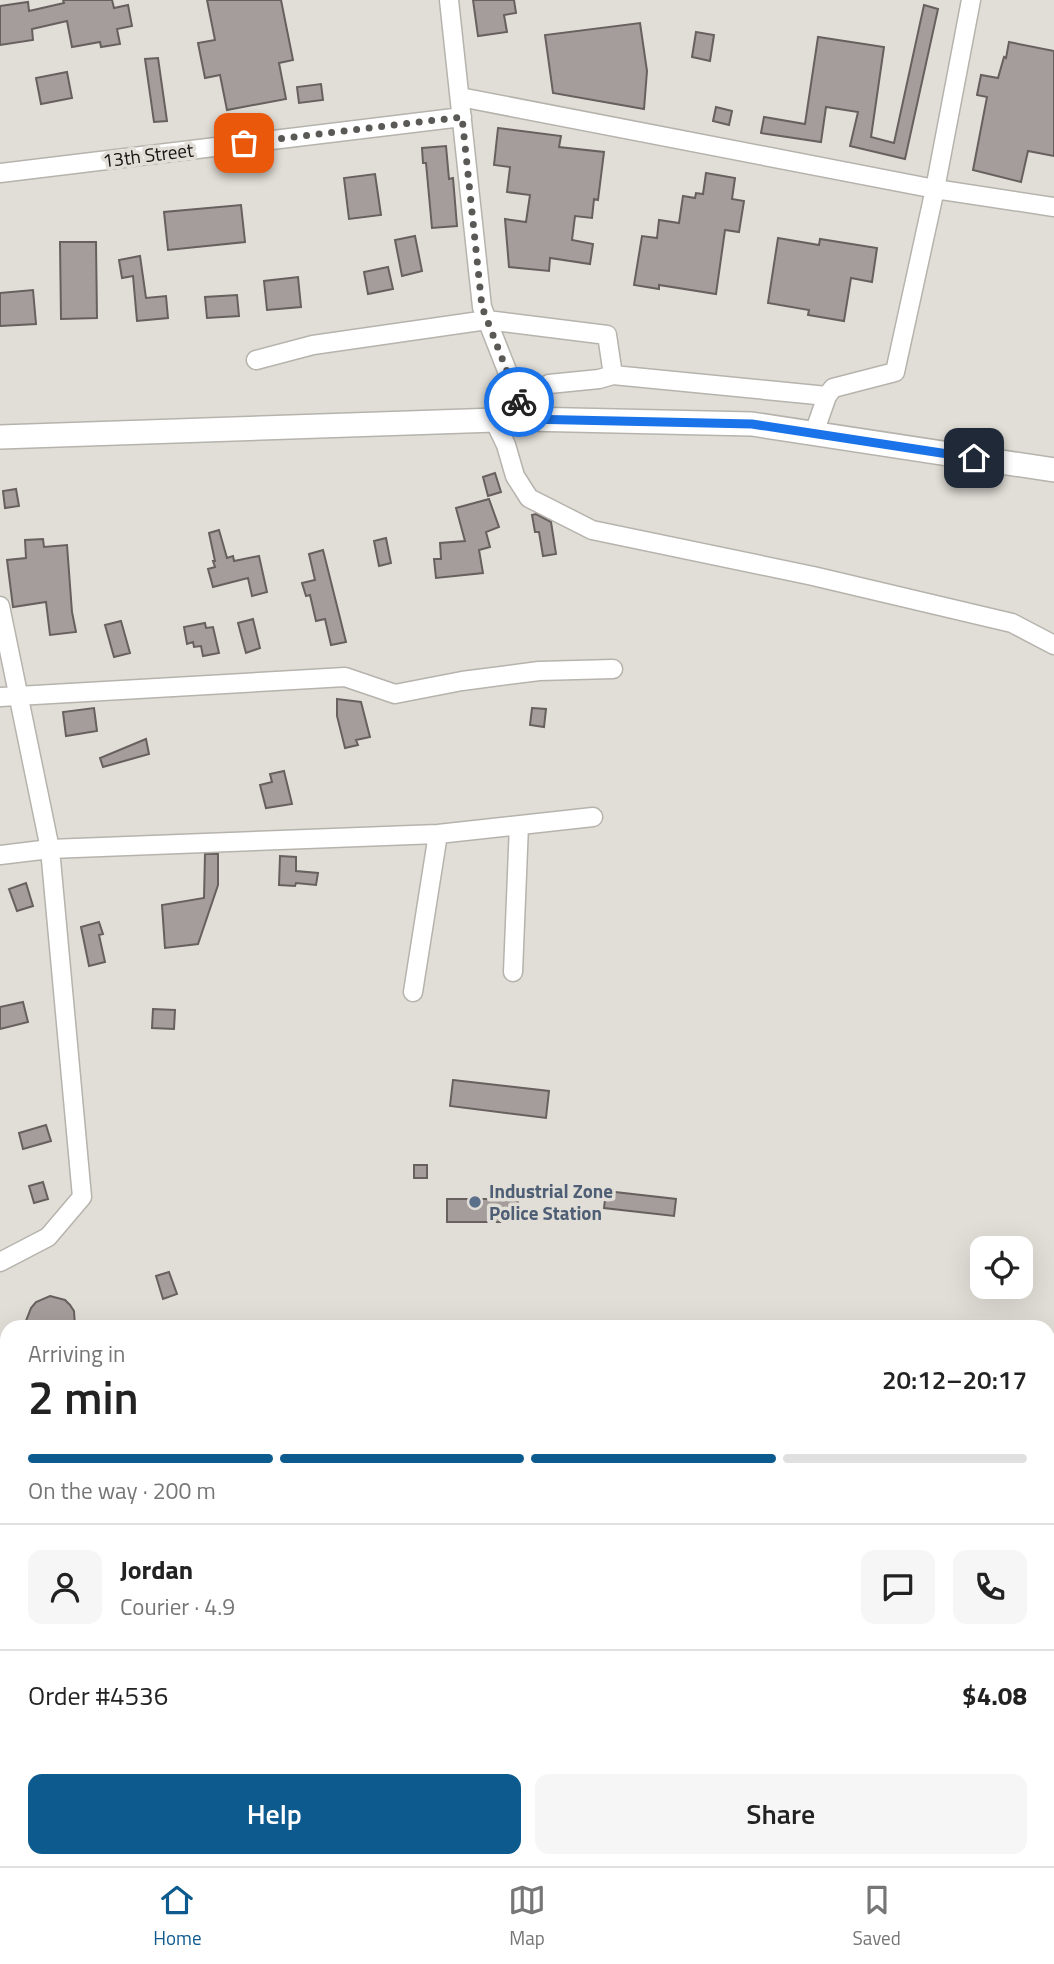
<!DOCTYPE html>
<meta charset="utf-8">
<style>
body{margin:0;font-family:"Titillium Web",sans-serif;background:#f6f6f6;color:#222;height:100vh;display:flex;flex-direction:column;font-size:26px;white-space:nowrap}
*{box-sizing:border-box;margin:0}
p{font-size:23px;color:#767676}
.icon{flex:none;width:38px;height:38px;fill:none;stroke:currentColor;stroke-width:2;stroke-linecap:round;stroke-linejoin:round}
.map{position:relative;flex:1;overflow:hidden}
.panel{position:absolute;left:0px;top:1320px;width:1055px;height:548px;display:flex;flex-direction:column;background:#fff;border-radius:21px 21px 0 0;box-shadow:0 7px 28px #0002}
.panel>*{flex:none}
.tools{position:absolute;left:970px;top:1236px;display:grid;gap:14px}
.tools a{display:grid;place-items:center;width:63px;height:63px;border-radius:14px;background:#fff;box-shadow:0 7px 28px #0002;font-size:35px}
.pin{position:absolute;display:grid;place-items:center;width:60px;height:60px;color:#fff;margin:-30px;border-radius:14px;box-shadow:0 4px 10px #0006}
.courier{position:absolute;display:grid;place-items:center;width:70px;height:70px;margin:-35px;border:5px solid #1a73e8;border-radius:50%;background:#fff;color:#222;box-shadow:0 2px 9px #0007}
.head em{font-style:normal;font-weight:600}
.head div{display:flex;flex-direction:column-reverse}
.head{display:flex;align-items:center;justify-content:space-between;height:119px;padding:0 28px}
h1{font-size:46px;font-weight:600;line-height:52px}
.bar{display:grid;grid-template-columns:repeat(4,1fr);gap:10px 7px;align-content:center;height:84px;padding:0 28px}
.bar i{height:9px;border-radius:5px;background:#e0e0e0}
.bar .selected{background:#0d5b8e}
.bar p{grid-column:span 4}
.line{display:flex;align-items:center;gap:18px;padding:0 28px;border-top:2px solid #e0e0e0}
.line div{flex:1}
.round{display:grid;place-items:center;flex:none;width:74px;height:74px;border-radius:14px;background:#f6f6f6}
.cta{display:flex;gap:14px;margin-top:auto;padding:14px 28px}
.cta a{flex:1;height:80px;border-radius:14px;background:#0d5b8e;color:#fff;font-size:28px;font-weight:600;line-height:80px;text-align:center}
.cta a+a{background:#f6f6f6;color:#222}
.tabs{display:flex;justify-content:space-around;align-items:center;height:98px;border-top:2px solid #e0e0e0;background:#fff;font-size:19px;color:#767676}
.tabs a{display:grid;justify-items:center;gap:4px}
.tabs .selected{color:#0d5b8e}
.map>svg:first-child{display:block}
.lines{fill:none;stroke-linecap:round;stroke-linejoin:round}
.stream{stroke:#89bcc2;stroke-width:4.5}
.building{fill:#a49d9b;stroke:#67605e;stroke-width:2}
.minor-casing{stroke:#b6b3ad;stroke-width:21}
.major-casing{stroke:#b6b3ad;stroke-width:26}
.minor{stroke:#fff;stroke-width:18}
.major{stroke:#fff;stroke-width:23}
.done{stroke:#5b5956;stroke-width:7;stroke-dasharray:0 12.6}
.route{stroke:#1a73e8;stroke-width:9}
.service-dot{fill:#5c6f8a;stroke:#e1ded7;stroke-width:2.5}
.labels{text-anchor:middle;stroke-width:7;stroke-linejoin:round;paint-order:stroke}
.street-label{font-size:19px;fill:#131210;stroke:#e1ded7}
.service-label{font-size:19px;font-weight:bold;fill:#4e5e75;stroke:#e1ded7;text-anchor:start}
</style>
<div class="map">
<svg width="1054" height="1866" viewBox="0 0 1054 1866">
<rect width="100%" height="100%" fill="#e1ded7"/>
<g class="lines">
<path class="stream" d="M 1048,1688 L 1054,1697
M 536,1866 L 541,1860"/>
</g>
<path class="building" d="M 63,0 L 112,0 L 114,8 L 128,5 L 132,26 L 117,29 L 120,44 L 101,47 L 100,42 L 72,47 L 67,21 L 32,29 L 33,40 L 0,45 L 0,6 L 28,2 L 29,11 L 64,3 Z
M 207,0 L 281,0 L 293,60 L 279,63 L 286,99 L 227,110 L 220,75 L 205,78 L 198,43 L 215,40 Z
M 473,0 L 514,0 L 516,13 L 504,15 L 507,32 L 478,36 Z
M 924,5 L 938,9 L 905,159 L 850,146 L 858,112 L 826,107 L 821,142 L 761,133 L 764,117 L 805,124 L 818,37 L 884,47 L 871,137 L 894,143 Z
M 640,23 L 647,71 L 644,109 L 553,93 L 545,35 Z
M 696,32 L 714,35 L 710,61 L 692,57 Z
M 1009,42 L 1054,51 L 1054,156 L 1028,151 L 1021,182 L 973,170 L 987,97 L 977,95 L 981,75 L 998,78 L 1004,57 L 1006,58 Z
M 158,58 L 167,121 L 154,122 L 145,59 Z
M 67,72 L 72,98 L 41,104 L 36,78 Z
M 321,84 L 323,100 L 299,103 L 297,87 Z
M 716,107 L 732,111 L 729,125 L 713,121 Z
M 498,128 L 561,136 L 559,147 L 604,152 L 598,200 L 594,199 L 592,218 L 575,216 L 572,240 L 593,244 L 590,264 L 550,258 L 549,271 L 509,267 L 505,219 L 526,222 L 530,195 L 507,192 L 510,167 L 494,165 Z
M 446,146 L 449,179 L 453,178 L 457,226 L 432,228 L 426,163 L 423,163 L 422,148 Z
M 706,173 L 735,178 L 732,199 L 744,201 L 739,232 L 725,230 L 716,294 L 659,285 L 659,289 L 634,285 L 642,236 L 657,238 L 659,220 L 679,223 L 683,196 L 695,198 L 696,193 L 703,194 Z
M 375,174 L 381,215 L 349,219 L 344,178 Z
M 241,205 L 245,242 L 168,250 L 164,212 Z
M 415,236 L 422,271 L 402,276 L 395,240 Z
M 778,238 L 819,245 L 820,239 L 877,248 L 872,282 L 851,278 L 844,321 L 808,315 L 809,310 L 768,303 Z
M 60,242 L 96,242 L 97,318 L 61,319 Z
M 140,256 L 146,298 L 166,296 L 168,318 L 137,321 L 133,276 L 122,278 L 119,260 Z
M 388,267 L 393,289 L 368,294 L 364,272 Z
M 298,277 L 301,307 L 267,310 L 264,281 Z
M 33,290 L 36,324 L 0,326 L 0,293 Z
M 237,295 L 239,316 L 207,318 L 205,297 Z
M 495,473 L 501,492 L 488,496 L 483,477 Z
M 16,489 L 19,506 L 5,508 L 3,491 Z
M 489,499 L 499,527 L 486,532 L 490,547 L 479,550 L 483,573 L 436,578 L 434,559 L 441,559 L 440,543 L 465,541 L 456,508 Z
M 536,514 L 551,522 L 556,554 L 543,556 L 539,532 L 535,532 L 532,515 Z
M 219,530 L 227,558 L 233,556 L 234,561 L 259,556 L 267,592 L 252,596 L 248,578 L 213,587 L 208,569 L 215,567 L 213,561 L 215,561 L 209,533 Z
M 386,538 L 391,563 L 379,566 L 374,541 Z
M 43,539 L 44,547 L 67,545 L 72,612 L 76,632 L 50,635 L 46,602 L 13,607 L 7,560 L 26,558 L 25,540 Z
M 323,550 L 346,642 L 331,645 L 325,619 L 316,621 L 310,595 L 306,596 L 302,583 L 315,580 L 309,554 Z
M 253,619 L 260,648 L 246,653 L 238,623 Z
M 121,621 L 130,653 L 114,657 L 105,625 Z
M 205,623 L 206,628 L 213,627 L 219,653 L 203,656 L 201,646 L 194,647 L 193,642 L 187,644 L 184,627 Z
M 337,699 L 361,702 L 370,737 L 356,740 L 358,745 L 345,748 L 337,716 Z
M 94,708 L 97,731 L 66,736 L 63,712 Z
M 532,708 L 546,709 L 544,727 L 530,725 Z
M 146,739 L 149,754 L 103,767 L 100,758 Z
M 284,771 L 292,804 L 266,808 L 260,785 L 272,782 L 270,774 Z
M 205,854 L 218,854 L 218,885 L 198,944 L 165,948 L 162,905 L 204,898 Z
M 280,856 L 296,857 L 296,871 L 318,873 L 316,885 L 296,883 L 295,886 L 279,885 Z
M 26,883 L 33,906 L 17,911 L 9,889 Z
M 99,922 L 103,934 L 99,935 L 105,962 L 89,966 L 81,927 Z
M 23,1002 L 28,1022 L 0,1029 L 0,1007 Z
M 153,1009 L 175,1010 L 174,1029 L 152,1028 Z
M 453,1080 L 549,1091 L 546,1118 L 450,1106 Z
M 46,1125 L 51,1141 L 23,1149 L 19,1133 Z
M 414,1165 L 427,1165 L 427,1178 L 414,1178 Z
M 43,1182 L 48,1199 L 34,1203 L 29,1186 Z
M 606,1191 L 676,1199 L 674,1216 L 604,1208 Z
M 447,1199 L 518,1199 L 518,1222 L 447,1222 Z
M 169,1272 L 177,1294 L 163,1299 L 156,1276 Z
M 50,1296 L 65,1300 L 70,1305 L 74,1311 L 75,1326 L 24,1326 L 31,1308 L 36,1302 Z"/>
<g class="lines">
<defs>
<path id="minor" d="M 449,0 L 482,307 L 526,419
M 460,97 L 935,189 L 1054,207
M 0,173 L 462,117
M 256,360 L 313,345 L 487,320 L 607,335 L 613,375
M 518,399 L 549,384 L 599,379 L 613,375 L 827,396
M 494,420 L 506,445 L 515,476 L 529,498 L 592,530 L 813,576 L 1012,623 L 1054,645
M 814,433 L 827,396 L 833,388 L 895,372 L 935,189 L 971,0
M 0,606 L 50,849 L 82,1197 L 48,1237 L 0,1262
M 0,697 L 345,677 L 395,694 L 462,681 L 539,671 L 613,669
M 0,855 L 50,849 L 438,834 L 593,817
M 513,972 L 519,825
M 413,992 L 438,834"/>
<path id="major" d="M 0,437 L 526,419 L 752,424 L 1054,470"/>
</defs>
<use href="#minor" class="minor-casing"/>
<use href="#major" class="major-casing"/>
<use href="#minor" class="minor"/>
<use href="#major" class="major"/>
</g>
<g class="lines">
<path class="done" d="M 244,143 L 462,117 L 482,307 L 519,402"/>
<path class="route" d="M 519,402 L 526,419 L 752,424 L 974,458"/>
</g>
<circle class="service-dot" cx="475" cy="1202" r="7"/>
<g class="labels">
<g class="street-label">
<text transform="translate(148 155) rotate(-7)" y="7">13th Street</text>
</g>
<g class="service-label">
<text x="489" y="1198">Industrial Zone<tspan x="489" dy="22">Police Station</tspan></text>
</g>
</g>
</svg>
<div class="tools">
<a><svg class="icon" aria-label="locate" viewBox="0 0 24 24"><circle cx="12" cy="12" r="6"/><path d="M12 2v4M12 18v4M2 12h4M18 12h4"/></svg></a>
</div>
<div class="pin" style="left:244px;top:143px;background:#ea580c"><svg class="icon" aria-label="bag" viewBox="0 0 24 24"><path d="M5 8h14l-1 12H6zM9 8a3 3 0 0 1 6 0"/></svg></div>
<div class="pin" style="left:974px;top:458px;background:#1f2937"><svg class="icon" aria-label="home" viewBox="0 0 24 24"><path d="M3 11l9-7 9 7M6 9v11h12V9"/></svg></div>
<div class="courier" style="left:519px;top:402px"><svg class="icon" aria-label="bike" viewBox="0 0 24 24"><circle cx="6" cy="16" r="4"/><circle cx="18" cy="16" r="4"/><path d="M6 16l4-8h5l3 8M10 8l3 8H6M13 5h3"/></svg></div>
<section class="panel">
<div class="head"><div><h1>2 min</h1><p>Arriving in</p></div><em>20:12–20:17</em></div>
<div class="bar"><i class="selected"></i><i class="selected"></i><i class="selected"></i><i></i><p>On the way · 200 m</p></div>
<div class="line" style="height:126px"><a class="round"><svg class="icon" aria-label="person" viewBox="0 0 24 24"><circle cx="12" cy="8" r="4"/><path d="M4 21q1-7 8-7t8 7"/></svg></a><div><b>Jordan</b><p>Courier · 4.9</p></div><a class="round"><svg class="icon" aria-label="chat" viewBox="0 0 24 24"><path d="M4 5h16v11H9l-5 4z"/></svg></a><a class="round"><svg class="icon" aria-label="phone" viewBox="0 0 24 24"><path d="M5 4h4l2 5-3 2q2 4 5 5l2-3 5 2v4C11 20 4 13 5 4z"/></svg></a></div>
<div class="line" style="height:91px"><div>Order #4536</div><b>$4.08</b></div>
<div class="cta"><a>Help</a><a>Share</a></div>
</section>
</div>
<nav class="tabs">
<a class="selected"><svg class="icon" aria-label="home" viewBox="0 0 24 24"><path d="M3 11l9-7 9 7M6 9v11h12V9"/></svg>Home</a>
<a><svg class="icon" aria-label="map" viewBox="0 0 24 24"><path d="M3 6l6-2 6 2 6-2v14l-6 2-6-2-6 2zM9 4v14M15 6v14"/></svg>Map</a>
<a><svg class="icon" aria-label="saved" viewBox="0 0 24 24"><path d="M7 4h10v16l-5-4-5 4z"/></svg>Saved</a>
</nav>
